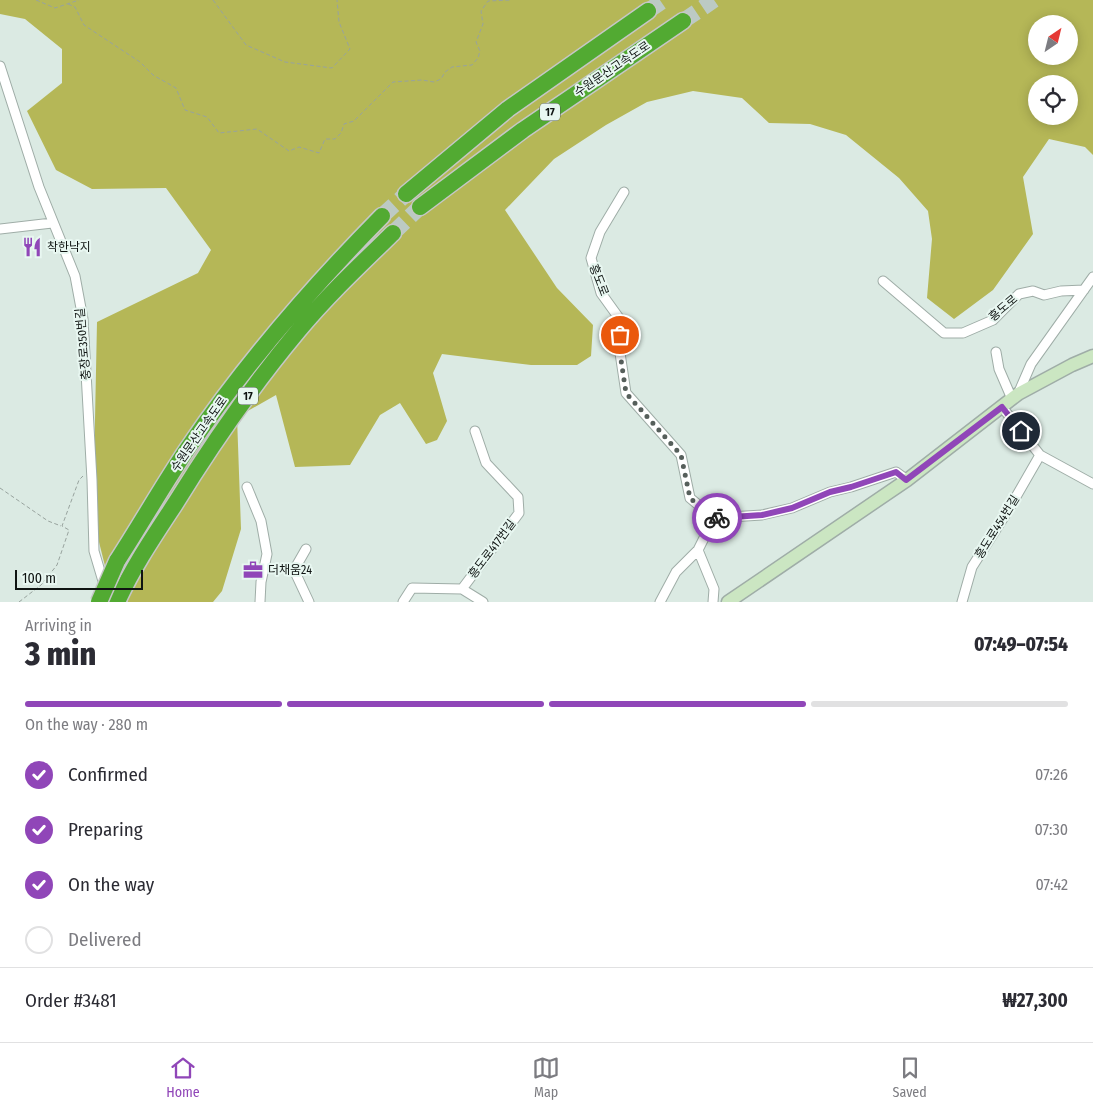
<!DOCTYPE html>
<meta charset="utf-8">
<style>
body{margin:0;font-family:"Fira Sans Condensed","Noto Sans KR",sans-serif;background:#f7f7f7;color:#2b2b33;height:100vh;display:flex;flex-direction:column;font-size:19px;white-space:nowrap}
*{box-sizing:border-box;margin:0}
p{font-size:16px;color:#7c7c81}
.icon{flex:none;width:28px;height:28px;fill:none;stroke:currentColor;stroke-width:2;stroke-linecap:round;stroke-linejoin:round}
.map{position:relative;height:602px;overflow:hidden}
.panel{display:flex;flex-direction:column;background:#fff;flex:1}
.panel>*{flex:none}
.needle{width:32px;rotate:35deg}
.controls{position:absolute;left:1028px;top:15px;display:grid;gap:10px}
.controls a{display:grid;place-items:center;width:50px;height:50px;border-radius:50%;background:#fff;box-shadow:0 2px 12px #0003;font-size:25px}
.scale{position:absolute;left:15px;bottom:12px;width:128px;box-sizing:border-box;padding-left:5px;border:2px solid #0f1412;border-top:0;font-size:14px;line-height:18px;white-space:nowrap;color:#0f1412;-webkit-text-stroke:4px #e8f7f1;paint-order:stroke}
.pin{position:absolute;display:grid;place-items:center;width:42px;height:42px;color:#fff;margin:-21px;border:2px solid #fff;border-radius:50%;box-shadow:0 1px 5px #0007}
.courier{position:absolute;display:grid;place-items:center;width:50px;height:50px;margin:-25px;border:4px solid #9046b8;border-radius:50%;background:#fff;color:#222;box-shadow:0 1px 6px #0007}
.head em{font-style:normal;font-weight:800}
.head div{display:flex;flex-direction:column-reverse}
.head{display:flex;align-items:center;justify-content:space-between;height:85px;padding:0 25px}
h1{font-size:32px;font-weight:800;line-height:38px}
.bar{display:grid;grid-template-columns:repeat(4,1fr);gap:8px 5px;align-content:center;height:60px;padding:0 25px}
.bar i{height:6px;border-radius:4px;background:#e1e1e2}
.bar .active{background:#9046b8}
.bar p{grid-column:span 4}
.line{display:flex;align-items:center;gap:12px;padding:0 25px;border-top:1px solid #e1e1e2}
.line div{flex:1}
ol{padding:0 25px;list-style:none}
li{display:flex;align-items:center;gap:15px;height:55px}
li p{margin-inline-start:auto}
li .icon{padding:5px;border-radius:50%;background:#9046b8;color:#fff;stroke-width:4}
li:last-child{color:#7c7c81}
li i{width:28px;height:28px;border:2px solid #e1e1e2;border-radius:50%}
.tab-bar{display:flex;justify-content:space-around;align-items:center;height:70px;border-top:1px solid #e1e1e2;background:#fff;font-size:14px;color:#7c7c81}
.tab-bar a{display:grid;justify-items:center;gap:2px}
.tab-bar .active{color:#9046b8}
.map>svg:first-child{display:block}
.forest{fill:#b5b757;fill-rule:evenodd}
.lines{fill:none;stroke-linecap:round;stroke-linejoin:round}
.highway-tunnel{stroke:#bccac4;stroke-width:16;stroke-dasharray:16 8;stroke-linecap:butt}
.street-casing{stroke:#9fada7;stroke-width:11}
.secondary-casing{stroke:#9fada7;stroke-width:15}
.highway-casing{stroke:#c5c7c6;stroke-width:19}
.path{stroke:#98a39e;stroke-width:1;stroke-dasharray:4 2.5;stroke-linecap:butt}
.street{stroke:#fff;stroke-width:9}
.secondary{stroke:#cbe6c2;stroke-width:12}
.highway{stroke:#52aa32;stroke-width:16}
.highway-bridge-casing{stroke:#c5c7c6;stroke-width:19;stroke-linecap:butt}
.highway-bridge{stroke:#52aa32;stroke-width:16}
.done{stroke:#565f5b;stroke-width:5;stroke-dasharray:0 9}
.route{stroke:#9046b8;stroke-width:6}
.labels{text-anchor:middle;stroke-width:4;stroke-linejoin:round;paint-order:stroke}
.shield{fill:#e8f7f1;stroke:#505855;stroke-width:1}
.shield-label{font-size:11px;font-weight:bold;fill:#0f1412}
.street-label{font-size:12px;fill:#0f1412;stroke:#e8f7f1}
.poi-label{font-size:12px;fill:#0f1412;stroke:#e8f7f1;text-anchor:start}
</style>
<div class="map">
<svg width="1093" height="602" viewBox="0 0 1093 602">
<rect width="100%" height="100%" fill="#dbeae3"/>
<path class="forest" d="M 0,0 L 1093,0 L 1093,155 L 1085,147 L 1049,139 L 1023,177 L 1033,234 L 993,290 L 954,319 L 927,298 L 932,239 L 928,211 L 899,178 L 846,135 L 810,124 L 769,123 L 742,98 L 693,91 L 647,102 L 606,125 L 554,159 L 505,210 L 557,288 L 593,325 L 591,356 L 577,365 L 531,365 L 442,354 L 433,373 L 447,421 L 437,440 L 426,444 L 400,403 L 380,415 L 350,465 L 295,467 L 276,395 L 237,417 L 241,529 L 222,591 L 213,602 L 128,602 L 108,578 L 93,518 L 97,322 L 198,273 L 211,250 L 166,188 L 92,189 L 56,170 L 27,111 L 62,83 L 62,49 L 25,19 L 0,14 ZM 1036,24 L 1069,24 L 1069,56 L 1036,56 ZM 1036,84 L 1069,84 L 1069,116 L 1036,116 Z"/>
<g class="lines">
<path class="highway-tunnel" d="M 648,11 L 664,0
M 683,21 L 714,0
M 382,216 L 406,194
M 393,233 L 420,207"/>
<defs>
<path id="street" d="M 0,66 L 39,187 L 75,276 L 83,319 L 92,480 L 94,551 L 105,588
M 624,192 L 600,232 L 591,258 L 601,293 L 619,318 L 620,353 L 626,393 L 681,455 L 690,498 L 714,518 L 698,550 L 676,572 L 660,602
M 0,229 L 52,223
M 883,281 L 944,333 L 963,333 L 993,320 L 1019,294 L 1033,291 L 1044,295 L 1061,291 L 1084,290
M 996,352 L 999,369 L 1012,399
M 1018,394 L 1031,364 L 1093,277
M 1002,407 L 1040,455 L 1093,484
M 247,487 L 261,521 L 267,554 L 261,582 L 260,602
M 714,518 L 762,515 L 792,508 L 830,492 L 851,487 L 896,472 L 907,480
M 306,549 L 294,570 L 309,602
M 698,550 L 714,589 L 713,602
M 462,589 L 519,513 L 518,497 L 486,463 L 475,431
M 403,602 L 412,588 L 462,589 L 483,602
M 962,602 L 972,567 L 1009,509 L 1040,455"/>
<path id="secondary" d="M 728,602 L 907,480 L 1018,394 L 1072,365 L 1093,356"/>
<path id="highway" d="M 406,194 L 508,109 L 648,11
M 420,207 L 523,130 L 683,21
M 117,561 C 141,524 163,485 188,448 C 245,364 311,288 382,216
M 117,602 C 133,567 154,536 175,504 C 212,444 253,385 298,331 C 327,296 361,264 393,233"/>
</defs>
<use href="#street" class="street-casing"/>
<use href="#secondary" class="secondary-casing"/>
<use href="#highway" class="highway-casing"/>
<path class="path" d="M 36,0 L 55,8 L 79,0
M 213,0 L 246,45 L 285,62 L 332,68 L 350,49 L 339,22 L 337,0
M 68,4 L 75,7 L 84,25 L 140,62 L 153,75 L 176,88 L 185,110 L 207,117 L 219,133 L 257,129 L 289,151 L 299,147 L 319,153 L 325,139 L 335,139 L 341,133 L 344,124 L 354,121 L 393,82 L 422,80 L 434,82 L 441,79 L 445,72 L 452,67 L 472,65 L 478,58 L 480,51 L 476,42 L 483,24 L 481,11 L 488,1 L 511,0
M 0,488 L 48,521 L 61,526
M 19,602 L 41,585 L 57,565 L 69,530 L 62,526 L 79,480 L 83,476"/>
<use href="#street" class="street"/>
<use href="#secondary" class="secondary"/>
<use href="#highway" class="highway"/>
<defs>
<path id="highway-bridge" d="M 99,602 L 117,561"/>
</defs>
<use href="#highway-bridge" class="highway-bridge-casing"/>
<use href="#highway-bridge" class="highway-bridge"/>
</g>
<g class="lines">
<path class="done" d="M 620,335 L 620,353 L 626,393 L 681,455 L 690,498 L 714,518 L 717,518"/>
<path class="route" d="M 717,518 L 762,515 L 792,508 L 830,492 L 851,487 L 896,472 L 906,480 L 1002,407 L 1021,431"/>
</g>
<defs>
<symbol id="restaurant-bare" viewBox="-9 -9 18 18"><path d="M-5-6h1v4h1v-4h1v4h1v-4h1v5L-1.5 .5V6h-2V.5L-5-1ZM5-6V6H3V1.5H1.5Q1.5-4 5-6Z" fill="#9046b8" stroke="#e8f7f1" stroke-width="2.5" paint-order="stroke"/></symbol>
<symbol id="office-bare" viewBox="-9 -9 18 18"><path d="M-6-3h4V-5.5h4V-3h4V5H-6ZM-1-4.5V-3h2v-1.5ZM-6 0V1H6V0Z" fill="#9046b8" stroke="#e8f7f1" stroke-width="2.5" paint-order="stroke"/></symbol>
</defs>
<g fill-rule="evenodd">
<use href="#restaurant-bare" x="18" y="233" width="28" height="28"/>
<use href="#office-bare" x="239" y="556" width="28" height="28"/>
</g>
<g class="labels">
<g class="shield">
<rect x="540" y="103.5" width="20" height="17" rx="4"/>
<rect x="238" y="387.5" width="20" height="17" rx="4"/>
</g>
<g class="shield-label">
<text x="550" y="116">17</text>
<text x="248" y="400">17</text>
</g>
<g class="street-label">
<text transform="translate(612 69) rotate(-34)" y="4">수원문산고속도로</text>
<text transform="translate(599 280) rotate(69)" y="4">흥도로</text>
<text transform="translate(1003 308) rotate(-40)" y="4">흥도로</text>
<text transform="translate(83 344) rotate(-95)" y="4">충장로350번길</text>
<text transform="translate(199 434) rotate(-55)" y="4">수원문산고속도로</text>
<text transform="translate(997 527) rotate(-58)" y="4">흥도로454번길</text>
<text transform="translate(492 549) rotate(-53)" y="4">흥도로417번길</text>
</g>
<g class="poi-label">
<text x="47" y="251">착한낙지</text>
<text x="268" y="574">더채움24</text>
</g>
</g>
</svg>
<div class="controls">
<a><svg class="needle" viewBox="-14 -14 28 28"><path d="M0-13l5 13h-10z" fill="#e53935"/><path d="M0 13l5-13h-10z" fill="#7c7c81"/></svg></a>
<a><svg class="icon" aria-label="locate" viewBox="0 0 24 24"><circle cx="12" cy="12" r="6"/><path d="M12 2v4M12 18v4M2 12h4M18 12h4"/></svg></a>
</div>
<div class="scale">100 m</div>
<div class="pin" style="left:620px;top:335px;background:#ea580c"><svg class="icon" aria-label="bag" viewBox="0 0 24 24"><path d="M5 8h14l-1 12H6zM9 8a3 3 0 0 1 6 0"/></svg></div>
<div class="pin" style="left:1021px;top:431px;background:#1f2937"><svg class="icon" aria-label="home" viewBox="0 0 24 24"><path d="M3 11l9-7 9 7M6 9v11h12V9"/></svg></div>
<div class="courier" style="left:717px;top:518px"><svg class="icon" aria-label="bike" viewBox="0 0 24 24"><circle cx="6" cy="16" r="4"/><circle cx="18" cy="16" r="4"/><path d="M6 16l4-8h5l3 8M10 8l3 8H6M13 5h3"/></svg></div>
</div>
<section class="panel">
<div class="head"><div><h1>3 min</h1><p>Arriving in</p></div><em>07:49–07:54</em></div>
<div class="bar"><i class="active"></i><i class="active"></i><i class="active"></i><i></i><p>On the way · 280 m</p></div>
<ol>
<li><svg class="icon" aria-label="check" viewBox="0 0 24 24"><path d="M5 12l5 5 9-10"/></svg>Confirmed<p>07:26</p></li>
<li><svg class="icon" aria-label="check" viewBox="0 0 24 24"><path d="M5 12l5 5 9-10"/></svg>Preparing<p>07:30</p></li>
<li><svg class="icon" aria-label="check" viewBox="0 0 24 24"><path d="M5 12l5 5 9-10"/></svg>On the way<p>07:42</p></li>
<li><i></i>Delivered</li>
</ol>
<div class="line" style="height:65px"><div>Order #3481</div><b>₩27,300</b></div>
</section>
<nav class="tab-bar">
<a class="active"><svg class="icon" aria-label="home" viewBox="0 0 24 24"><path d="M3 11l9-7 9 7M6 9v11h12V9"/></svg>Home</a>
<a><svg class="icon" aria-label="map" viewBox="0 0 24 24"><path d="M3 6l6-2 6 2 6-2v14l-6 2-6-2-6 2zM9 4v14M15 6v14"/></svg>Map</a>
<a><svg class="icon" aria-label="saved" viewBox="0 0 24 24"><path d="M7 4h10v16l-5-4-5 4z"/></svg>Saved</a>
</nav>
